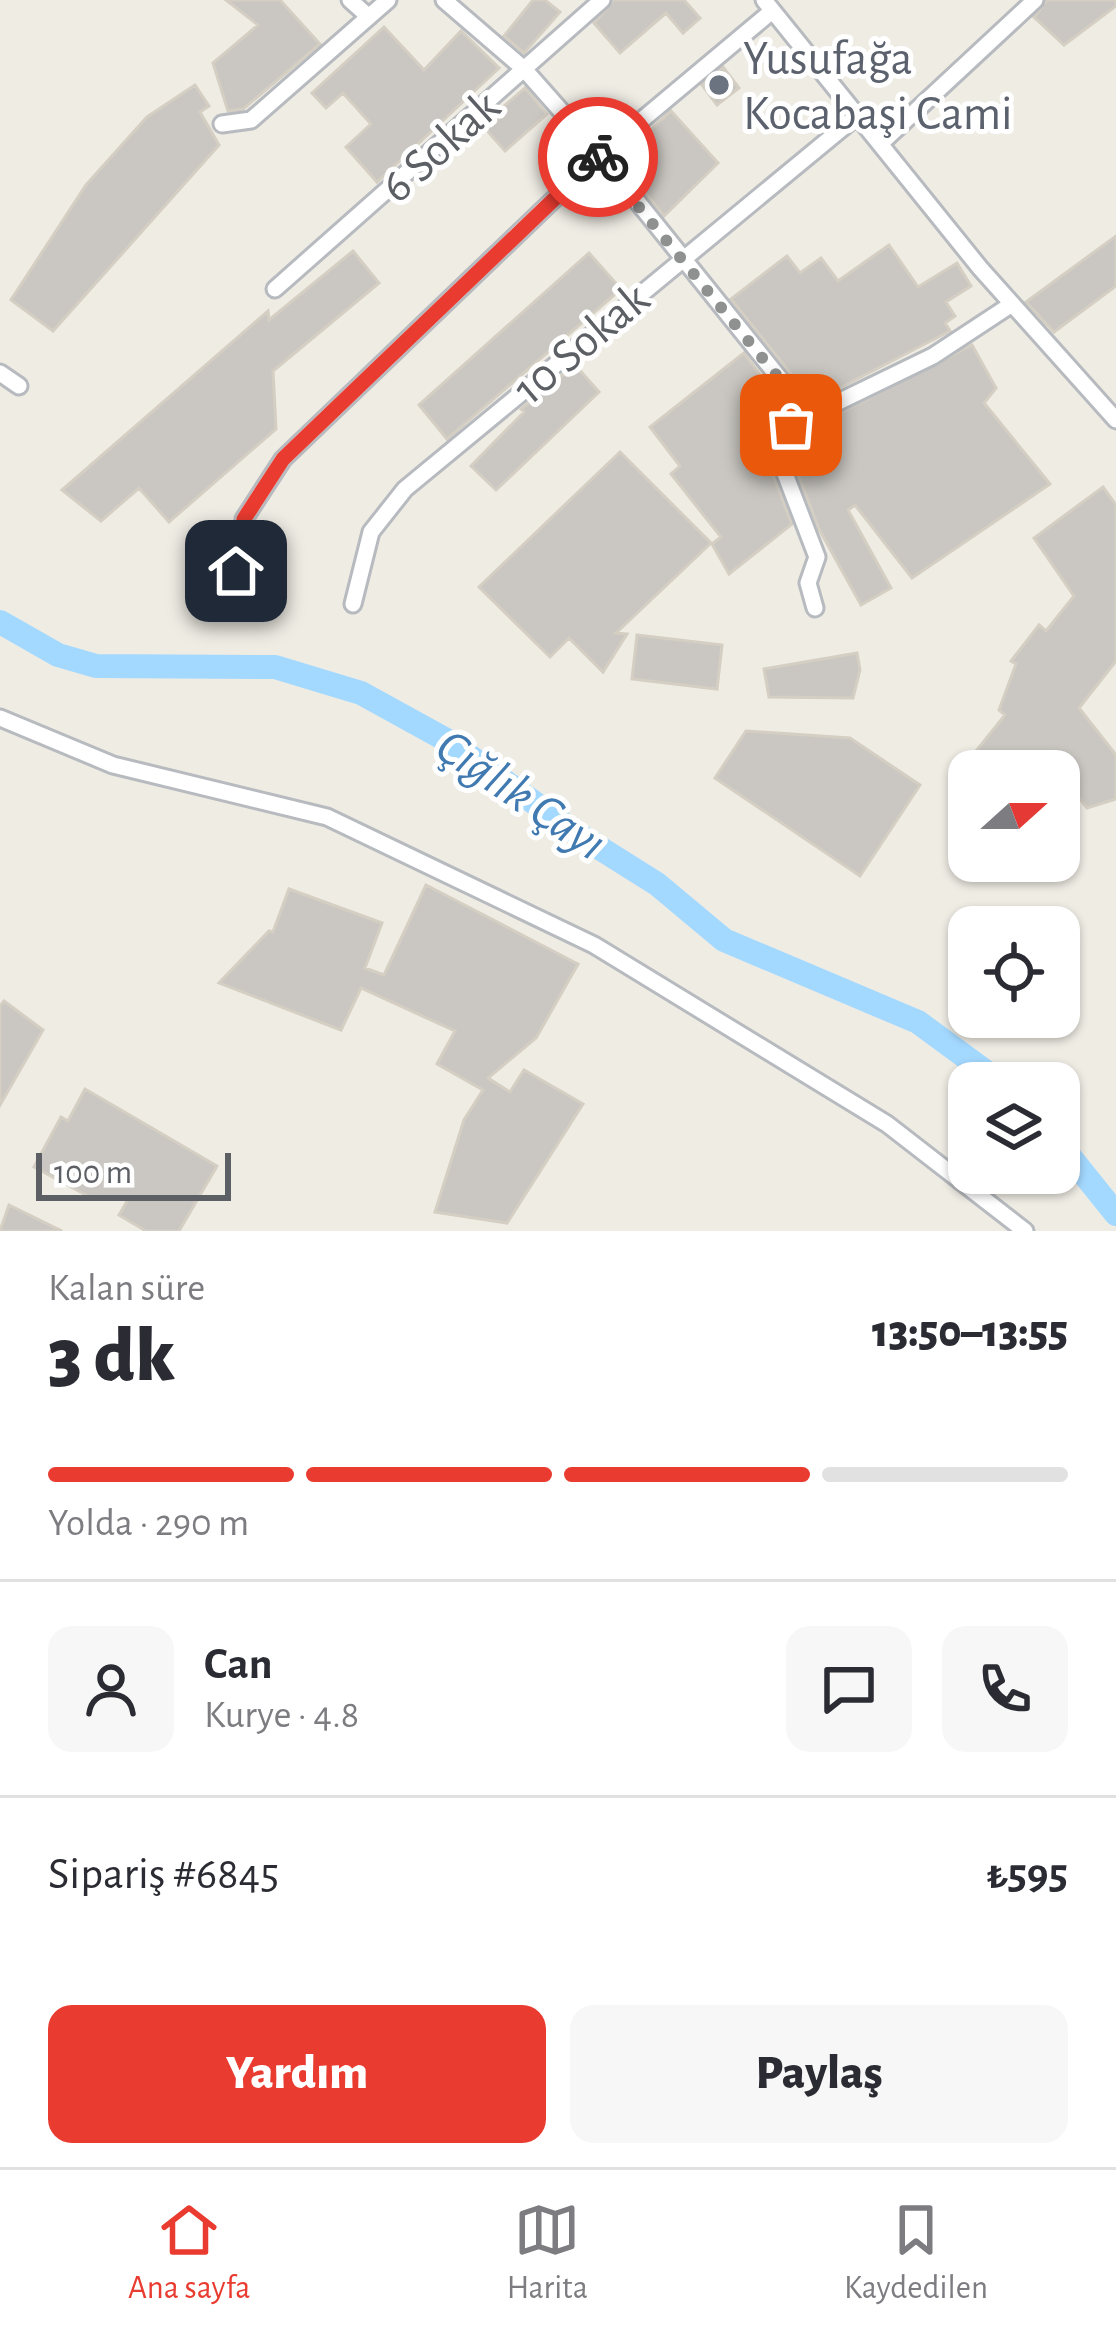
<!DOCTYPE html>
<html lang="tr">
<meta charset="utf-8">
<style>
body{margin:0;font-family:"Alegreya Sans",sans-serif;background:#f7f7f7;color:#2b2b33;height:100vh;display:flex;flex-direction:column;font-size:45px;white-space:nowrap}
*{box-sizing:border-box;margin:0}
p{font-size:39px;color:#7c7c81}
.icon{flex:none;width:66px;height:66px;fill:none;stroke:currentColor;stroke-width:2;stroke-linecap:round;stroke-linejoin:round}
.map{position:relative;height:1231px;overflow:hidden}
.sheet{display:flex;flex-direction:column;background:#fff;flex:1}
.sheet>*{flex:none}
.needle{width:78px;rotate:69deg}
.tools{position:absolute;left:948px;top:750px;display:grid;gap:24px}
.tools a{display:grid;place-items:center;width:132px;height:132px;border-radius:24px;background:#fff;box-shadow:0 3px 9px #0004;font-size:60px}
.scale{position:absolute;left:36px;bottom:30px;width:195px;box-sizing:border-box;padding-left:12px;border:6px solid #5c6065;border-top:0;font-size:33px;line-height:42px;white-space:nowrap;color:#5c6065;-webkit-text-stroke:9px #fff;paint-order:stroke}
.pin{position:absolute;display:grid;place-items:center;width:102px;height:102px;color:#fff;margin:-51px;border-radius:24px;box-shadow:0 6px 18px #0006}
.courier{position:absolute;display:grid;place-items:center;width:120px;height:120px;margin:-60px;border:9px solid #e93b30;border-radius:50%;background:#fff;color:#222;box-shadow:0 3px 15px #0007}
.summary em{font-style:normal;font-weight:800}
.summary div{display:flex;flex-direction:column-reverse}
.summary{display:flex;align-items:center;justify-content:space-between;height:204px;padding:0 48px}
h1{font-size:78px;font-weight:800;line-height:90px}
.bar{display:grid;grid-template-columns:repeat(4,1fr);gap:18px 12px;align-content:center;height:144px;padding:0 48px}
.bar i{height:15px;border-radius:9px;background:#e1e1e2}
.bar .on{background:#e93b30}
.bar p{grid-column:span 4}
.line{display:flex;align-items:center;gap:30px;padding:0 48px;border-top:3px solid #e1e1e2}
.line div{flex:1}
.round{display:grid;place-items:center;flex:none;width:126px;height:126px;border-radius:24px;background:#f7f7f7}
.primary-button{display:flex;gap:24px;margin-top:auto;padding:24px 48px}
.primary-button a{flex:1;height:138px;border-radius:24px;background:#e93b30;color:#fff;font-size:48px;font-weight:800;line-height:138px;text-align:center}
.primary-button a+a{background:#f7f7f7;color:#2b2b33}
.dock{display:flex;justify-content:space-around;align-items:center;height:168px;border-top:3px solid #e1e1e2;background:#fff;font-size:33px;color:#7c7c81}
.dock a{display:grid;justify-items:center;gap:6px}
.dock .on{color:#e93b30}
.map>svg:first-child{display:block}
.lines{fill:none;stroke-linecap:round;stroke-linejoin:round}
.river{stroke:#a4d9ff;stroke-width:24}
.building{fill:#cac7c2;stroke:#d4cec3;stroke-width:3}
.minor-casing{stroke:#b7babe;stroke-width:21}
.minor{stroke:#fff;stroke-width:15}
.done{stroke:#8f9191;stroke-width:12;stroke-dasharray:0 21.6}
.route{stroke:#e93b30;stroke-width:15}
.worship-dot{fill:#6b7280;stroke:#fff;stroke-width:4.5}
.labels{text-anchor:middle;stroke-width:10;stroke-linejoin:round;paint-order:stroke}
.worship-label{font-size:48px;fill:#5b616d;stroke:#fff;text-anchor:start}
.street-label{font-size:48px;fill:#5c6065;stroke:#fff}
.water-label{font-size:51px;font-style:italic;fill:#417ab1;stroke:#fff}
</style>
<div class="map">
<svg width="1116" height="1231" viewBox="0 0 1116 1231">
<rect width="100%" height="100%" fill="#efece4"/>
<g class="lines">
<path class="river" d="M 0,622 L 58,655 L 96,666 L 275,667 L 361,693 L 450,742 L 579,835 L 657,884 L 724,940 L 918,1022 L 1001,1083
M 1059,1143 L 1116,1214"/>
</g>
<path class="building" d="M 226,0 L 280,0 L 320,44 L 243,109 L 228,111 L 213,63 L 258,25 Z
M 533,0 L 545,0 L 560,12 L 524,53 L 504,36 Z
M 614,0 L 684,0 L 700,18 L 683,33 L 666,13 L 620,53 L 594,23 Z
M 1047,0 L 1116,0 L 1116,6 L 1064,45 L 1034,17 Z
M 384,27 L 424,70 L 461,31 L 499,68 L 377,182 L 346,147 L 371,124 L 343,93 L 326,108 L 312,93 Z
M 723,67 L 739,88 L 717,105 L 702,85 Z
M 195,85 L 209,106 L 200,112 L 219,145 L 53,331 L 11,300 L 86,185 L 147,117 Z
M 525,88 L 547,114 L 505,151 L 482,125 Z
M 671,111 L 718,163 L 664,216 L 619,159 Z
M 1116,236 L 1116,286 L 1054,332 L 1026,302 Z
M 889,245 L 918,287 L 957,263 L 971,286 L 946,302 L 955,316 L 945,323 L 950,331 L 820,398 L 813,386 L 805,391 L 731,299 L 787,256 L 800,273 L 821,258 L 838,281 Z
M 353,251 L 379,283 L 273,371 L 276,429 L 169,522 L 139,488 L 101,521 L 62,490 L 268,311 L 269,320 Z
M 589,253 L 621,289 L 447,439 L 419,405 Z
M 972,345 L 996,388 L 984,403 L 1050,484 L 912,578 L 855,505 L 848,510 L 891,588 L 861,605 L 819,529 L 789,451 L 799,434 Z
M 744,353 L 788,413 L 762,447 L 792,524 L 729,574 L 712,544 L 721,537 L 671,474 L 680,466 L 650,427 Z
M 575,365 L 599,392 L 496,490 L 471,466 L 524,412 L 521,409 Z
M 620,452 L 711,543 L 616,633 L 627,634 L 603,672 L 569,638 L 550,657 L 479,587 Z
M 1103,487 L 1116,505 L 1116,661 L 1079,708 L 1116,755 L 1116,799 L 1087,808 L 1047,757 L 1035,771 L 960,771 L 1005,715 L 999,710 L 1016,664 L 1011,661 L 1039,625 L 1046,631 L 1074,596 L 1034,538 Z
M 637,635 L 722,645 L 717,689 L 632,679 Z
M 857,653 L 860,670 L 853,698 L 769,697 L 764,669 Z
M 746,731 L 850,738 L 920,785 L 860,876 L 715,778 Z
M 1059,789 L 1078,839 L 1059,845 Z
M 426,885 L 578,964 L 536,1038 L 488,1078 L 510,1092 L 524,1070 L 583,1104 L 507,1223 L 435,1212 L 464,1120 L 483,1090 L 437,1064 L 455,1031 L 361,988 L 341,1030 L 219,983 L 269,931 L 273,932 L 289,889 L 382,923 L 365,968 L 384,975 Z
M 4,1001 L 43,1030 L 0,1105 L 0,1006 Z
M 85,1089 L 217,1166 L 179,1231 L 146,1231 L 119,1215 L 129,1198 L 88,1196 L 34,1167 L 61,1117 L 68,1121 Z
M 9,1205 L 62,1231 L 0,1231 Z"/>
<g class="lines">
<defs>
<path id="minor" d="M 350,0 L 369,17
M 444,0 L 524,69 L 600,155 L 809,415
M 764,0 L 980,268 L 1116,420
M 222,124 L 251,120 L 388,0
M 880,144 L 1035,0
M 275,289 L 602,0
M 0,373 L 19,386
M 236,571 L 244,519 L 283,459 L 600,155 L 772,11
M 353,604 L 371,532 L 405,489 L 857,116
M 815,608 L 808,583 L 817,557 L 776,450 L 791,425 L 933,356 L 1012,304
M 0,718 L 113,765 L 327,817 L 594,945 L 887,1124 L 1025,1231"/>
</defs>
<use href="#minor" class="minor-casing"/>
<use href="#minor" class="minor"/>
</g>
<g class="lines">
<path class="done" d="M 598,157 L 809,415 L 791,425"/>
<path class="route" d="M 236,571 L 244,519 L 283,459 L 598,157"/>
</g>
<circle class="worship-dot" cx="719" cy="85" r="12"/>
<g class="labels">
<g class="worship-label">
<text x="743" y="74">Yusufağa<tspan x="743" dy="55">Kocabaşi Cami</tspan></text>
</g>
<g class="street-label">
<text transform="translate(439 145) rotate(-42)" y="17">6 Sokak</text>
<text transform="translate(580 342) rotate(-40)" y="17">10 Sokak</text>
</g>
<g class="water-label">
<text transform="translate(522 793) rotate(34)" y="18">Çığlık Çayı</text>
</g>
</g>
</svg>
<div class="tools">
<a><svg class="needle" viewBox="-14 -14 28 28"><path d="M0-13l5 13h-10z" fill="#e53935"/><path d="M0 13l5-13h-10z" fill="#7c7c81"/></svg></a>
<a><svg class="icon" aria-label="locate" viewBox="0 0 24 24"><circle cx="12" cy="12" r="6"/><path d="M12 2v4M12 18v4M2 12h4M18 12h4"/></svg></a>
<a><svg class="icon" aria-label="layers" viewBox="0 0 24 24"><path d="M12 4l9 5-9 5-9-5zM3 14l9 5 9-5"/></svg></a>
</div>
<div class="scale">100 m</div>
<div class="pin" style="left:791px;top:425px;background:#ea580c"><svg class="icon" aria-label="bag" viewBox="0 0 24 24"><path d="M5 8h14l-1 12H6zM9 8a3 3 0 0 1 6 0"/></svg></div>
<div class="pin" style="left:236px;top:571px;background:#1f2937"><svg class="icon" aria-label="home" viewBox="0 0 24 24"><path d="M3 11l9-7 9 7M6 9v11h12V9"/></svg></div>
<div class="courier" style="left:598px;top:157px"><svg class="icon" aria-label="bike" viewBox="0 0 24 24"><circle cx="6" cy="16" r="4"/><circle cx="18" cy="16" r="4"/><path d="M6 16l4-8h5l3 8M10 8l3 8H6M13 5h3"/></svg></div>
</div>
<section class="sheet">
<div class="summary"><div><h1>3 dk</h1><p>Kalan süre</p></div><em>13:50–13:55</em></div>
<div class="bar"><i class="on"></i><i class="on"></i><i class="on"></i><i></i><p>Yolda · 290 m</p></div>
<div class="line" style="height:216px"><a class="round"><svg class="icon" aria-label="person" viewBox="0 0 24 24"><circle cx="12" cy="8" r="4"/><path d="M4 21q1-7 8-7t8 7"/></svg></a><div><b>Can</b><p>Kurye · 4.8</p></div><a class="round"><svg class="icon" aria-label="chat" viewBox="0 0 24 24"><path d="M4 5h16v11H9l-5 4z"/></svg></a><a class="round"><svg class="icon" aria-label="phone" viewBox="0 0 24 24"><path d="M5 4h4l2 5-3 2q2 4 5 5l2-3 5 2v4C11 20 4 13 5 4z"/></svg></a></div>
<div class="line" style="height:156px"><div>Sipariş #6845</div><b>₺595</b></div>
<div class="primary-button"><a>Yardım</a><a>Paylaş</a></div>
</section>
<nav class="dock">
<a class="on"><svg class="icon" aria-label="home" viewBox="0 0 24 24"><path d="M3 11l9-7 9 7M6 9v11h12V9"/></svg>Ana sayfa</a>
<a><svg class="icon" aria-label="map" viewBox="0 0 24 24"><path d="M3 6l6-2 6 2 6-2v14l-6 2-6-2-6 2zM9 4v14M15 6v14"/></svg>Harita</a>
<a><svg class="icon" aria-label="saved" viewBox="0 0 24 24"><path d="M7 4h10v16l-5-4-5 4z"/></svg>Kaydedilen</a>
</nav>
